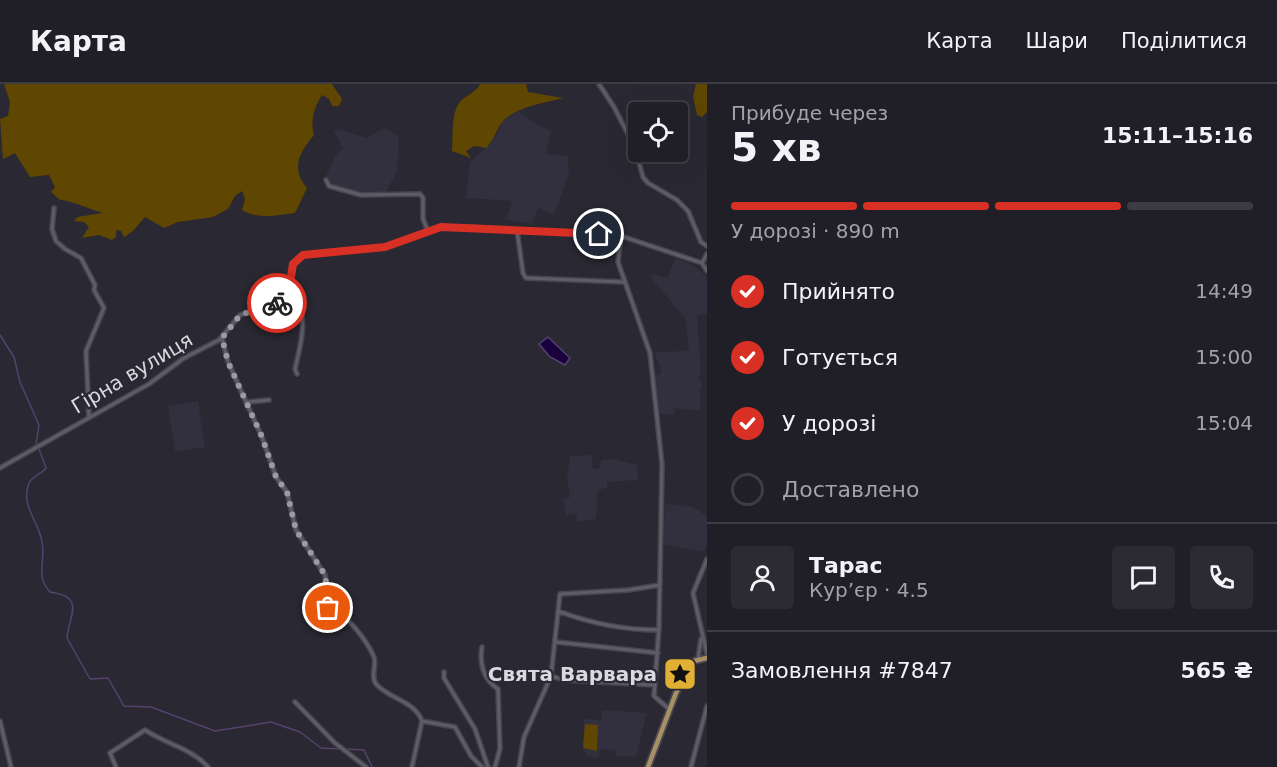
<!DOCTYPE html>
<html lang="uk">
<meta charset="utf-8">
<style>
body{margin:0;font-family:"DejaVu Sans",sans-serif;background:#2d2b32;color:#f1f3f6;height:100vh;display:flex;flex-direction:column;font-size:22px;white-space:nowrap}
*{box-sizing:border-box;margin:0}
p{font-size:20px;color:#a2a2a7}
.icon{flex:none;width:33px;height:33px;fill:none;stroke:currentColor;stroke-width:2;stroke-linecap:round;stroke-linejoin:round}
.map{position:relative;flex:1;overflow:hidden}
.panel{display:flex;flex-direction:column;background:#201e26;width:570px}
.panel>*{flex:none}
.tools{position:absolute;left:628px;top:18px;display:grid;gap:12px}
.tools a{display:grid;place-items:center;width:60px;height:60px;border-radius:6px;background:#201e26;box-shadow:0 6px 24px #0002,0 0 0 2px #3d3c43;font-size:30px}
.pin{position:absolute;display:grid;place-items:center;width:51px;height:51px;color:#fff;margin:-26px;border:3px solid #fff;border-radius:50%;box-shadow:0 2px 6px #0007}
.courier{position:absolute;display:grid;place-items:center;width:60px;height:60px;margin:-30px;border:4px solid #d93025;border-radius:50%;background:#fff;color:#222;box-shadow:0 2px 8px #0007}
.overview em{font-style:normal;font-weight:600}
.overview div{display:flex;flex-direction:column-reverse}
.overview{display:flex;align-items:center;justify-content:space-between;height:102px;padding:0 24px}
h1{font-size:39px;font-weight:600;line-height:45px}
.bar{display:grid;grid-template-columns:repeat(4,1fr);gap:9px 6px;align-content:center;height:72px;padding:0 24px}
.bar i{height:8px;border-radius:4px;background:#3d3c43}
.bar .on{background:#d93025}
.bar p{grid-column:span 4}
.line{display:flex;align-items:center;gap:15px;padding:0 24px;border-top:2px solid #3d3c43}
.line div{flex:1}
.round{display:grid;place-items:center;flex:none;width:63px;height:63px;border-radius:6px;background:#2d2b32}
ol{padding:0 24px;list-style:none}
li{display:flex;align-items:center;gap:18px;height:66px}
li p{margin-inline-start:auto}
li .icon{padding:6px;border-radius:50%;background:#d93025;color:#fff;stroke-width:4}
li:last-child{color:#a2a2a7}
li i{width:33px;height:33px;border:3px solid #3d3c43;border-radius:50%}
header{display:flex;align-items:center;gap:36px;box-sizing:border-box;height:84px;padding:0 30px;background:#201e26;border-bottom:2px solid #3d3c43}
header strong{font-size:28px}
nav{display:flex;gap:33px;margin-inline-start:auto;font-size:21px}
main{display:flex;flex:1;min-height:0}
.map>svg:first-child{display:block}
.built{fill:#322f3f}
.green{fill:#5f4601}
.water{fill:#1a013e;stroke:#54426f;stroke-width:1.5}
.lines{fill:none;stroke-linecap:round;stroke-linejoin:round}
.stream{stroke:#54426f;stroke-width:1.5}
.minor-casing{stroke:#46444d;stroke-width:6}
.major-casing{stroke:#46444d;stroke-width:8}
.minor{stroke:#5e5c68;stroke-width:3}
.major{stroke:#a79066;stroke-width:4.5}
.done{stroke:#9c9ba3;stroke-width:6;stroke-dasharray:0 10.8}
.route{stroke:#d93025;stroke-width:8}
.labels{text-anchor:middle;stroke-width:4.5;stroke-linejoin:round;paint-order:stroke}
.street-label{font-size:20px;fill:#dad9e0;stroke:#2a2832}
.poi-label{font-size:20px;font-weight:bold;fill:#dad9e0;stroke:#2a2832;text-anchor:end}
</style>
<header>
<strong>Карта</strong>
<nav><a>Карта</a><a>Шари</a><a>Поділитися</a></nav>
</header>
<main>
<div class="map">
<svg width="707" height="683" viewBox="0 0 707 683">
<rect width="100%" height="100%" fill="#2a2832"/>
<path class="built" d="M 518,27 L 537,41 L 551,46 L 546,70 L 568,72 L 569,90 L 554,131 L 538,124 L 532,140 L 506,135 L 512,117 L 466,114 L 470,78 L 493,57 L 503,37 Z
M 384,44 L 399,52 L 397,88 L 384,111 L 368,107 L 361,110 L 331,101 L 326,92 L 335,72 L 343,64 L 334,47 L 338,45 L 367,54 Z
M 676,174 L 696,183 L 707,193 L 707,229 L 697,232 L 701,287 L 699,294 L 703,304 L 700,304 L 700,327 L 674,324 L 674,330 L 660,330 L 653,291 L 660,291 L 661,284 L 654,268 L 689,267 L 685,234 L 651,194 L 652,190 L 667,194 Z
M 198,317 L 205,363 L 175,368 L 168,322 Z
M 592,371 L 593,385 L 600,384 L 601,376 L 614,375 L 637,381 L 638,396 L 607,398 L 607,404 L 598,406 L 596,435 L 577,438 L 576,430 L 566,431 L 563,416 L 570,413 L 567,393 L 570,372 Z
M 665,420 L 693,423 L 707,432 L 707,461 L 704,468 L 663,460 Z
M 602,626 L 647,629 L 636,673 L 616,672 L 615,666 L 601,665 L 598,674 L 587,672 L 583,664 L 584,635 L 601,636 Z"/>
<path class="green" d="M 4,0 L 332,0 L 342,15 L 339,22 L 332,22 L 329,15 L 322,11 C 314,24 310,36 314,51 C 300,68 290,84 307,104 L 295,129 C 277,131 258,136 242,126 L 245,115 L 242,107 L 235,112 L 228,125 L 213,133 L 178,138 L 164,144 L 145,133 L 133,147 L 124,153 L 121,147 L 116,146 L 116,153 L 112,156 L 99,151 L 82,154 L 89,143 L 84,138 L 74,137 L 77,133 L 103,129 C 92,126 70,116 60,116 L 51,108 L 55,103 L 49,91 L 30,93 L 15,69 L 3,75 L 0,35 L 8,32 L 10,18 Z
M 480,0 L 526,0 L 528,8 L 563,14 C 545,19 519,22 504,36 C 496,44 495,56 486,64 L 474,62 L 466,67 L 471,74 L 452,67 C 453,53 451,31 459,19 C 465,11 476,9 480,0 Z
M 696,0 L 707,0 L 707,28 L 702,33 L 697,31 L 693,13 Z
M 585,640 L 598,641 L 597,667 L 583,664 Z"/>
<path class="water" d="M 548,253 L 570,274 L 565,281 L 550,273 L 539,260 Z"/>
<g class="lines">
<path class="stream" d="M 0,251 L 14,273 L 20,298 L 39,341 L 36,360
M 39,365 L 46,384 C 42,390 33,391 29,399 C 20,421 39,438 42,458 C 46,477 35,492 50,508 C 86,513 69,531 67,554 L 90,595 L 108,594 L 124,622 L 151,623 L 215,647 L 271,638 L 300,648 L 321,664 L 364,666 L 372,683"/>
<defs>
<path id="minor" d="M 599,0 L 614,23 L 635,64 L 643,93 L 648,99 L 677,116 L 688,127 L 701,158 L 707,162
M 326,96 L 329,102 L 361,111 L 420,110 L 423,114 L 423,135 L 428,147
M 54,124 L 52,145 L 56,157 L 65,165 L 81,174 L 95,201 L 94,206 L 104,224 L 86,267 L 89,333
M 517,146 L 523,189 L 526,194 L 624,198
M 621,152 L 618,178 L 650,269 L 662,380 L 659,543 L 654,612 L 669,625
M 702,179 L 707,170
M 702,179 L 707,187
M 289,209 C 312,225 300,263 295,285 L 297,290
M 222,254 L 228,278 L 262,353 L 276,393 L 287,408 L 296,446 L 325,491 L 326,498 L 321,515 C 327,526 337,528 346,535 C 356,543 369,561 374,573 C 377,582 370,592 376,600 C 389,615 415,617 422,637 L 412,683
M 247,318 L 269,316
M 0,384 L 149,300 L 184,274 L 219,256 L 240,231 L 285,215 C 295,201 285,180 303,171 L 385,163 L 441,143 L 465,143 L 621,152 L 702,179
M 707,475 L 693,509 L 707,570
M 558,527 C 592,540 623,546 659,546
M 556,558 L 658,569
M 482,563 C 479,580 484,596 498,605 L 500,665 L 495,683
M 698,575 L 701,555
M 444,588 L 444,594 L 475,645 L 488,683
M 551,592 L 564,596 L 655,601
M 295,618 L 335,659 L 366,683
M 0,637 L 11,683
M 422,637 L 455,643 L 471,672 L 482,683
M 116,683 L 110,669 L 145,646 C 166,660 191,664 208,683
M 519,683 L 524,653 L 551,592 L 560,510 L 628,506 L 660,501
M 691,683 L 707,622"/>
<path id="major" d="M 648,683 L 676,609 L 694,577 L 707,574"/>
</defs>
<use href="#minor" class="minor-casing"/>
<use href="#major" class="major-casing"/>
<use href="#minor" class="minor"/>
<use href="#major" class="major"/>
</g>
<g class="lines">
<path class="done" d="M 277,219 L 240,231 L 222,254 L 228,278 L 262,353 L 276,393 L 287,408 L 296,446 L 325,491 L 326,498 L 320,513 L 328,524"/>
<path class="route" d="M 277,219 L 288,211 L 293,180 L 303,171 L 385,163 L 441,143 L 599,150"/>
</g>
<defs>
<symbol id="sight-square" viewBox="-11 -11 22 22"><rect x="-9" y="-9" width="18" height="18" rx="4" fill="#e1af34" stroke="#2a2832"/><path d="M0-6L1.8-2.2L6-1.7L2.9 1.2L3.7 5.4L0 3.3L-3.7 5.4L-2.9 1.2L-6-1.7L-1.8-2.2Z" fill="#111"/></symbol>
</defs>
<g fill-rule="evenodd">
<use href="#sight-square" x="661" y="571" width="38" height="38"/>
</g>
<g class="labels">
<g class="street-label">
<text transform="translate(132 289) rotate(-31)" y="7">Гірна вулиця</text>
</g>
<g class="poi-label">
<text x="657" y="597">Свята Варвара</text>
</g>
</g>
</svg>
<div class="tools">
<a><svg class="icon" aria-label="locate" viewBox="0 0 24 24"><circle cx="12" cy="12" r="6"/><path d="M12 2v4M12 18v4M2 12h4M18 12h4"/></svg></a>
</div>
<div class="pin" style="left:328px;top:524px;background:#ea580c"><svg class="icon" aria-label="bag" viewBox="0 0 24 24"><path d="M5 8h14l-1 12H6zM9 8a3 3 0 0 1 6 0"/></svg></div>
<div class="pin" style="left:599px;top:150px;background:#1f2937"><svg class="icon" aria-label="home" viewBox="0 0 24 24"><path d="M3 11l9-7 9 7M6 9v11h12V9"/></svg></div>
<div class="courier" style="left:277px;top:219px"><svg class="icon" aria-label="bike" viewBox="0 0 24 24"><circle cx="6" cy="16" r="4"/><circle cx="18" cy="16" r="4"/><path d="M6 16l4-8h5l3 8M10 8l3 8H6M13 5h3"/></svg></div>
</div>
<section class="panel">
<div class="overview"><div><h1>5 хв</h1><p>Прибуде через</p></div><em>15:11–15:16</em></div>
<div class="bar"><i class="on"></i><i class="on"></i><i class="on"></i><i></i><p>У дорозі · 890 m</p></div>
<ol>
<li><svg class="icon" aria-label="check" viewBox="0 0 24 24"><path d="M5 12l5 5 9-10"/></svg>Прийнято<p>14:49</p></li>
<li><svg class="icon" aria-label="check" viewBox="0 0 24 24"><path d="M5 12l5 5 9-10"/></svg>Готується<p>15:00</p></li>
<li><svg class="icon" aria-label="check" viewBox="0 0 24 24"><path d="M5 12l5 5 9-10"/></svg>У дорозі<p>15:04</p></li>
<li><i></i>Доставлено</li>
</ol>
<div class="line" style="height:108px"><a class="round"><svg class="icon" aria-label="person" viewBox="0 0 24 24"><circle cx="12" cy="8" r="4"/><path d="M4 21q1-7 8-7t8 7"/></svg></a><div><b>Тарас</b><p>Кур’єр · 4.5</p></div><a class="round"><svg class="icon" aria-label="chat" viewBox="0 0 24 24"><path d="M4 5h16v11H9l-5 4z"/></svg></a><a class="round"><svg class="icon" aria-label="phone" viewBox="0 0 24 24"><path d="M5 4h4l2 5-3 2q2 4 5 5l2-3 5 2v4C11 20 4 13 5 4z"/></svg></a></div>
<div class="line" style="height:78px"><div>Замовлення #7847</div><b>565 ₴</b></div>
</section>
</main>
